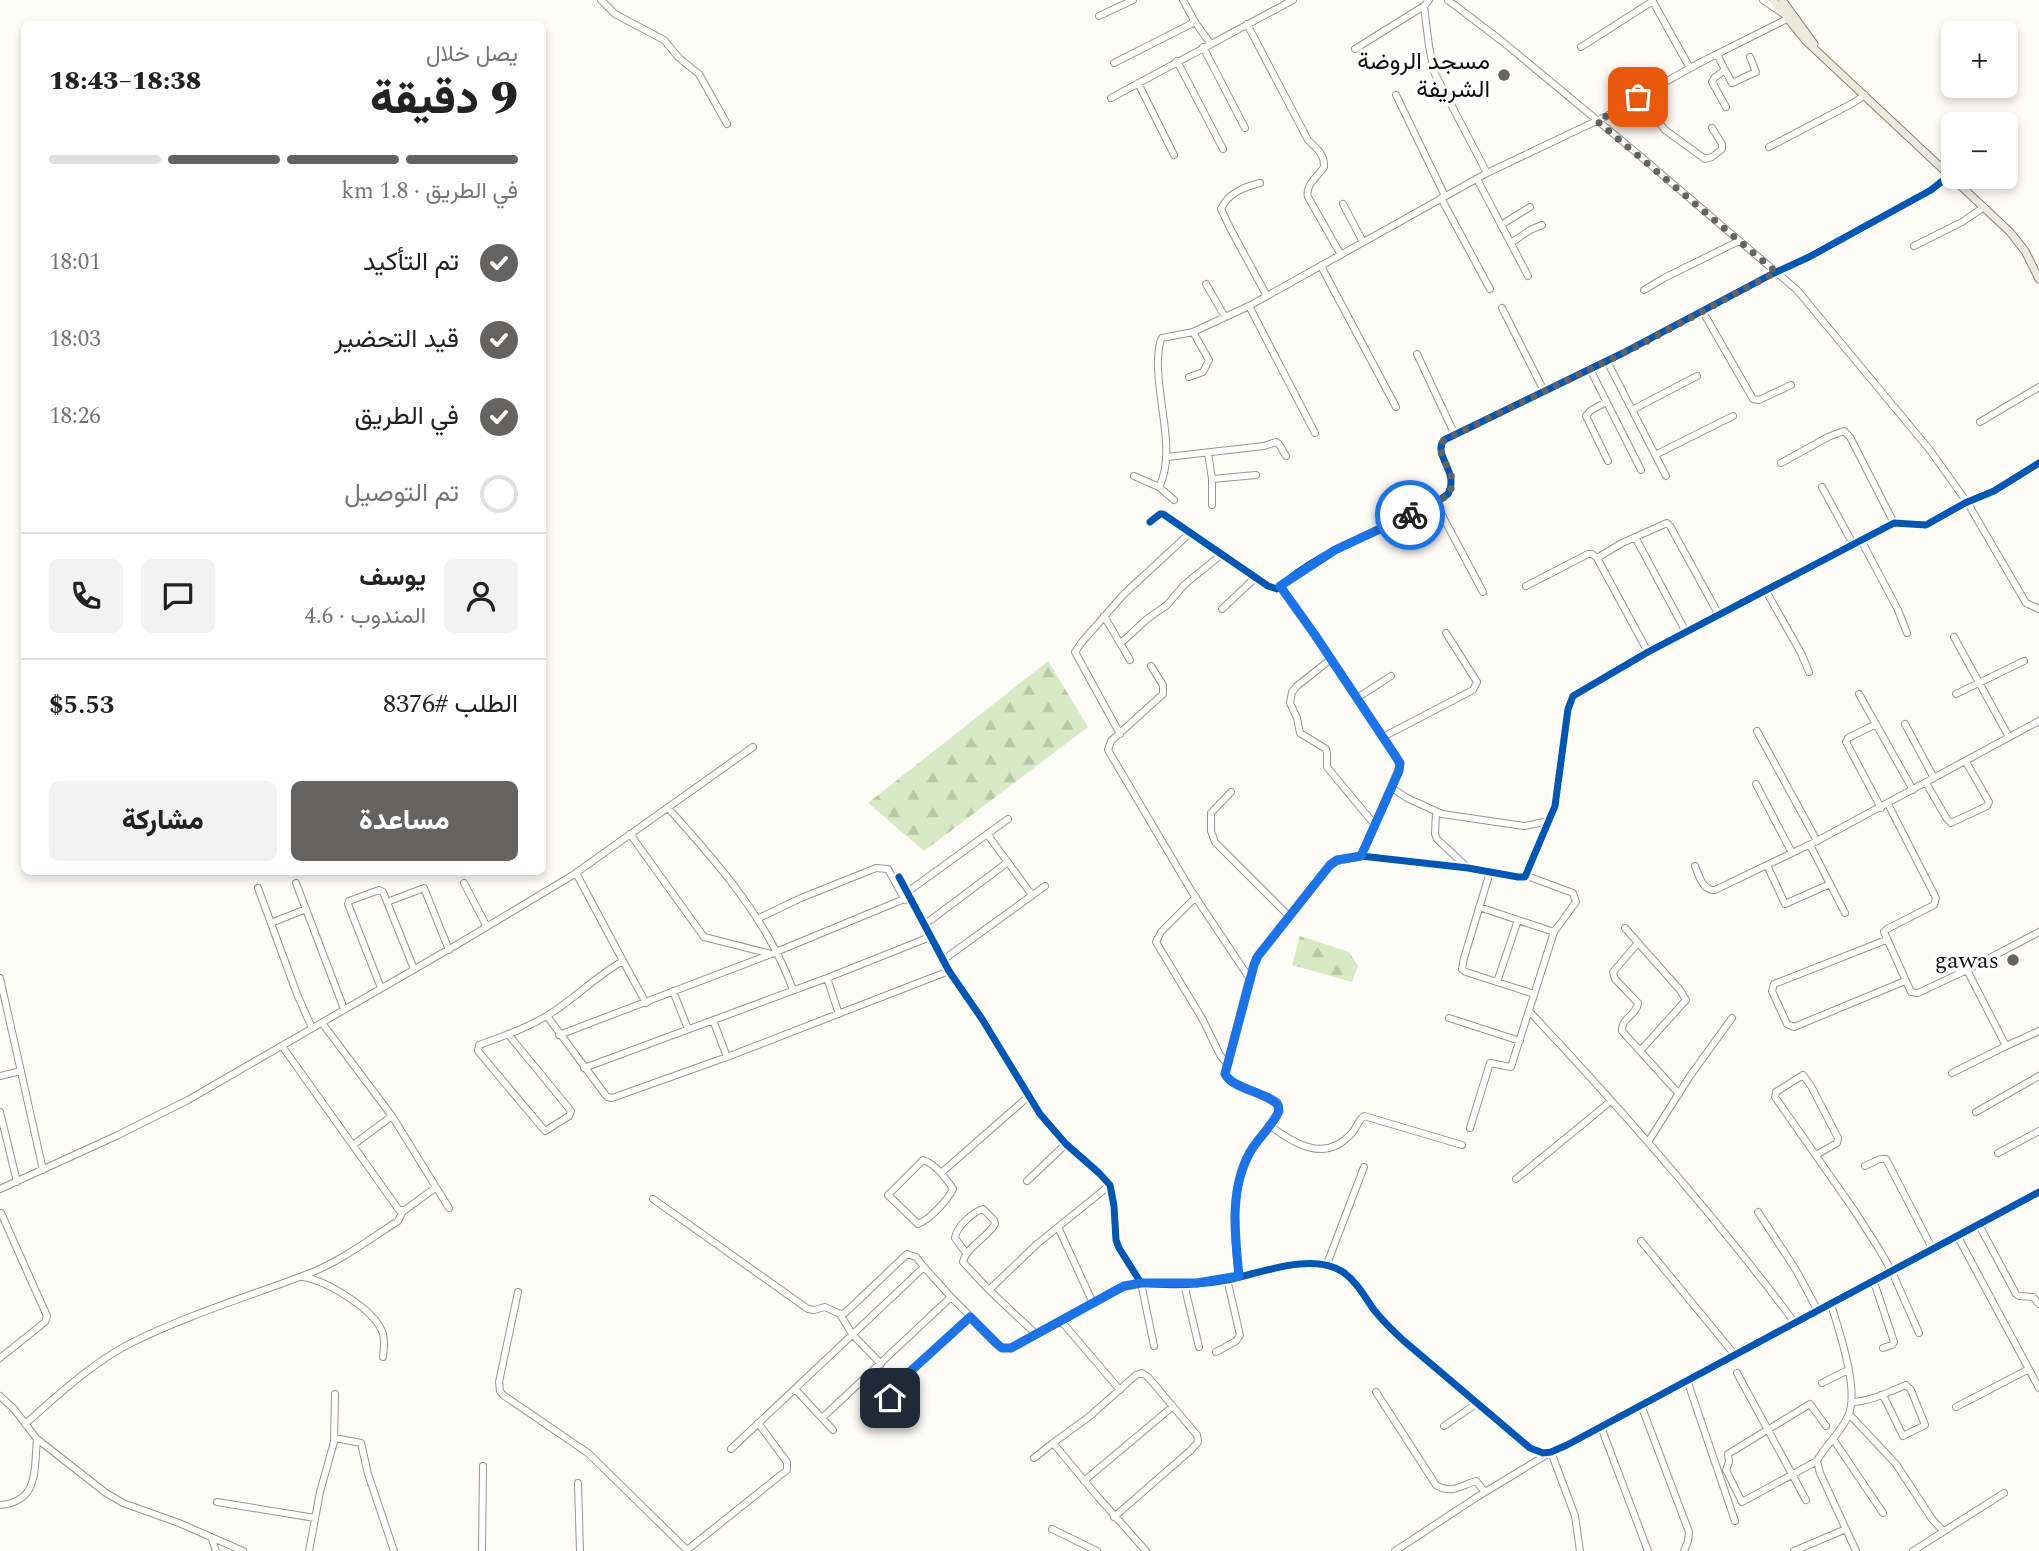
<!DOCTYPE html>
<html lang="ar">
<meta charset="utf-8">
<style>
body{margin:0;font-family:Spectral,Vazirmatn,serif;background:#f2f2f2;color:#222;direction:rtl;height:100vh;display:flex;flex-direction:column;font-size:26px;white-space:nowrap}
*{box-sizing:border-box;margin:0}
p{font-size:23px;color:#767676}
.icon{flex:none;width:38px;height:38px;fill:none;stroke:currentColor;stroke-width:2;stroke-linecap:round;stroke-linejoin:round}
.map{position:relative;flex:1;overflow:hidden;direction:ltr}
.drawer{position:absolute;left:21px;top:21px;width:525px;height:854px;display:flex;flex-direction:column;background:#fff;border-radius:10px;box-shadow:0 4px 10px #0003;direction:rtl}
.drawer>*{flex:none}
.controls{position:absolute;left:1941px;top:21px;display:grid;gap:14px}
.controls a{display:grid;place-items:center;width:77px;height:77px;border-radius:10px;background:#fff;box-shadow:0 4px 10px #0003;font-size:35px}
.pin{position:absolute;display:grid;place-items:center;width:60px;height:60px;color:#fff;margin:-30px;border-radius:14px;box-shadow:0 4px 10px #0006}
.courier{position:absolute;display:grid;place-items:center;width:70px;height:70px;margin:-35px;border:5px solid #1a73e8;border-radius:50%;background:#fff;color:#222;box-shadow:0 2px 9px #0007}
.head em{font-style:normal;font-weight:800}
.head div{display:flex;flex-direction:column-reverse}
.head{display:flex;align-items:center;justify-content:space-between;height:119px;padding:0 28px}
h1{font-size:46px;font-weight:800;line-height:52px}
.bar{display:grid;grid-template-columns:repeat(4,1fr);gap:10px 7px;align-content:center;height:84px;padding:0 28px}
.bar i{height:9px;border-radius:5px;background:#e0e0e0}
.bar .current{background:#646362}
.bar p{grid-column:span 4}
.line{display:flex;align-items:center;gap:18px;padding:0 28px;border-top:2px solid #e0e0e0}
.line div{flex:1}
.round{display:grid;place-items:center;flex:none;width:74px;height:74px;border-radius:10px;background:#f2f2f2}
ol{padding:0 28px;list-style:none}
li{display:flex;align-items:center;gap:21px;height:77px}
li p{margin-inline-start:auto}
li .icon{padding:7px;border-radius:50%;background:#646362;color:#fff;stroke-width:4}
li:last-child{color:#767676}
li i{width:38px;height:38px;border:4px solid #e0e0e0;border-radius:50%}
.cta{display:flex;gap:14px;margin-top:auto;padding:14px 28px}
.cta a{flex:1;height:80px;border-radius:10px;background:#646362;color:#fff;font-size:28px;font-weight:800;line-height:80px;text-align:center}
.cta a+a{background:#f2f2f2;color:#222}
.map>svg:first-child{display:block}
.forest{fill:url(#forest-firs)}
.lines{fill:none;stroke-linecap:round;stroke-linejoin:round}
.minor-casing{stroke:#979795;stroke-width:8}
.major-casing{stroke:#858482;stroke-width:9}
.minor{stroke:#fffffe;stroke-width:6}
.major{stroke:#ede9dc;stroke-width:7}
.cycleway-casing{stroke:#fff;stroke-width:11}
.cycleway{stroke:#0057b8;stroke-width:7}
.done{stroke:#646362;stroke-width:7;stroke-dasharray:0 12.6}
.route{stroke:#1a73e8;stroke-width:9}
.poi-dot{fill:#646362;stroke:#fff;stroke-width:2.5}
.labels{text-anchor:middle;stroke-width:7;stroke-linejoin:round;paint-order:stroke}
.poi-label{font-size:24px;fill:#111;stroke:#fff;text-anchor:end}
</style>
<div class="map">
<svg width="2039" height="1551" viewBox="0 0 2039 1551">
<defs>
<pattern id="forest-firs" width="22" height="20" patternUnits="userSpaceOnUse" patternTransform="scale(1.75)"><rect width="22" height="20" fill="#d8eac5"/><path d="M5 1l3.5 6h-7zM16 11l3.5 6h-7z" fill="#b8c8a8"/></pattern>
</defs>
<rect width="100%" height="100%" fill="#fdfcf7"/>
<path class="forest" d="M 1048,661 L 1088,727 L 924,851 L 868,803 Z
M 1300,936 L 1349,952 L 1358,966 L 1352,982 L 1292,965 Z"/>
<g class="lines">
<defs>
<path id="minor" d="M 601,0 L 615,14 L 664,40 L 679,58 L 699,74 L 727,124
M 1183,0 L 1195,22 L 1210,43
M 1448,0 L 1503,42 L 1639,155 L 1797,290 L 1929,449 L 1967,502 L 2026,603 L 2039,609
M 1652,0 L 1690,68
M 1763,0 L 1782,13
M 1424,6 L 1429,46 L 1434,72 L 1487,173
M 1099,16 L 1133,0
M 1247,24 L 1308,140 C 1316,148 1325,154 1324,167 C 1318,177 1305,184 1308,197 L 1341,255
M 1203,47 L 1245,128
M 1581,47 L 1653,1
M 1355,49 L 1424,6 L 1429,0
M 1717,54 L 1725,70 L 1715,77 L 1712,82 L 1726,107
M 1177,61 L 1223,149
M 1114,63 L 1195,22
M 1725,70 L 1732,83 L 1756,72 L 1750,57
M 1138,83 L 1174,155
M 1396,95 L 1445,196
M 1638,97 L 1665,130 L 1705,159 L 1712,157 L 1722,149 L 1722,144 L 1712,128
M 1111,98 L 1293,0
M 1769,147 L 1853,103 L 1865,95
M 1477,179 L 1528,276
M 1260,183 C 1244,187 1228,193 1221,209 L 1230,228 L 1267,296
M 1441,198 L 1490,289
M 1343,204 L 1363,242
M 1501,225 L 1530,207
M 1511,243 L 1530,230 L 1542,225
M 1914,246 L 1962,222 L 1984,207
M 1321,266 L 1396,407
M 1206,284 L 1225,317
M 1644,290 L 1664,278 L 1739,241
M 1249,306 L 1315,433
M 1502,308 L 1544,391
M 1703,312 L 1753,399 L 1759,400 L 1791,385
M 1417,354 L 1455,435
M 1607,361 L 1666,476
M 1590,369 L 1641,470
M 1189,377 L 1203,372 L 1209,360 L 1193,332
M 1606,402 L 1590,411 L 1586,416 L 1608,461
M 1632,410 L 1697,376
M 1980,422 L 2039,387
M 1208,453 L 1212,479 L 1212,505
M 1655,455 L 1733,416
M 1167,457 L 1264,446 L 1276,442 L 1279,444 L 1286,456
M 1781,463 L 1828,437 L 1844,431 L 1850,437 L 1894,523
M 1134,476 L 1159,487 L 1174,500
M 1212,479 L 1256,475
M 1159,487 C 1177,453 1156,398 1158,359 C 1159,351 1158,345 1162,338 L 1193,332 L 1249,306 L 1487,173 L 1607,116 L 1638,97 L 1705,60 L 1787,19
M 1822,487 L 1853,544
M 1435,502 L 1483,592
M 1150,522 L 1160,514 L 1163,514 L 1268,586 L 1277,589 C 1315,554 1365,537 1410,514 C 1423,508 1437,503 1448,494 C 1460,472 1432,455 1444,440 L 1623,353 L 1772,274 L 1809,257 L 1931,190 L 1950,175
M 1635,537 L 1686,632
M 1861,540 L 1898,610 L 1907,633
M 1597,558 L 1622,543 L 1667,523 L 1670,526 L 1719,615
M 1526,586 L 1588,554 L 1592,554 L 1597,558 L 1648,652
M 1766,591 L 1801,653 L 1809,672
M 1222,609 L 1255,578
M 1104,616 L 1130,660
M 1954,637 L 2009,737
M 1121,643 L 1147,619 L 1167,605 L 1184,585 L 1222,554
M 1331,659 L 1297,686 L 1292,692 L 1290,703 L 1297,718 L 1300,733 L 1326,749 L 1327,753 L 1327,767 L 1375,825
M 1151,666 L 1163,685 L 1163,694 L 1111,741 L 1108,750 L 1192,892 L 1250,979
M 1859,694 L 1913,790
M 1956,694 L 2024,661
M 1357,698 L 1391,676
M 1876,724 L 1848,738 L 1846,742 L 1881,808
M 1905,724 L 1934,778
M 1757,731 L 1817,841
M 1120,734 L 1075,652 L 1082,642 L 1123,595 L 1191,532
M 1383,737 L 1473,690 L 1477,682 L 1446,633
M 1926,783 L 1947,819 L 1951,823 L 1987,806 L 1989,802 L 1966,762
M 1756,784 L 1792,853
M 1392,788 L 1407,798 L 1442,814 L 1524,826 L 1549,821
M 1231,792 L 1211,813 L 1211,831 L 1215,842 L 1289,916
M 1888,804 L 1936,898 L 1934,905 L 1887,929 L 1884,932 L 1911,992 L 1918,993 L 1967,970 L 2039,932
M 668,808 C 717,862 768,920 793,990
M 1436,812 L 1435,834 L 1437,839 L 1468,868
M 630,834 L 704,937 L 771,954
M 987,834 L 1032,895
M 1810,845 L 1845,913
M 1361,856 L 1468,868 L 1518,877 L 1525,877 L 1555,806 L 1568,709 L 1573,696 L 1648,652 L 1894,523 L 1926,525 L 1965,503 L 1994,491 L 2039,463
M 1767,865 L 1785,904 L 1830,884
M 1695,866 C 1699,876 1703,891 1715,890 L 1817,841 L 2039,721
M 1490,872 L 1464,958 L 1462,969 L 1466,972 L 1534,994
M 576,873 L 623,961
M 899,877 L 949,971 L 982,1019 L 1040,1114 L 1066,1144 L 1099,1173 L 1110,1185 L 1114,1206 L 1116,1240 L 1119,1248 L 1141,1283 C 1169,1286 1199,1285 1227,1280 C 1261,1273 1312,1252 1343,1272 C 1356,1281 1365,1297 1374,1310 C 1383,1321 1393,1331 1404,1341 L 1530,1448 L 1543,1453 L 1551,1452 L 1567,1445 L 2039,1192
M 296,883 L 344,1009
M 464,883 L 487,927
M 258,888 L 297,994 L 312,1028
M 906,893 L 1008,819
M 1196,897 L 1161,932 L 1156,942 L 1203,1020 L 1220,1055 L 1227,1064
M 387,902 L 424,888 L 449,950
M 1479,907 L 1554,932
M 757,919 L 801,898 L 876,868 L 888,869 L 905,900
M 271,923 L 306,909
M 924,925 L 1008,862
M 1625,928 L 1680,990 L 1686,1000 L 1640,1051
M 1886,940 L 1774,984 L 1772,991 L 1787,1024 L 1794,1027 L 1905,981
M 1638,943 L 1613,972 L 1615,979 L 1638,1003 C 1637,1015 1621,1018 1622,1031 L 1679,1094
M 943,960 L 1045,886
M 0,978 L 43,1170
M 827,978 L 839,1014
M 1497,982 L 1518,920
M 381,988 L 348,904 L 349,901 L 379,890 L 383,892 L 414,969
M 673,991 L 688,1029
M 1529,1011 C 1622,1110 1713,1213 1795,1323
M 547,1016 L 607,1097 L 612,1098 L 727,1057 L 949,971
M 1449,1018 L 1520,1041
M 713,1020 L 727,1057
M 322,1023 L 392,1116 L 449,1208
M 508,1034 L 571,1111 L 569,1116 L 545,1131 L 478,1051 L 479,1045 C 504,1036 530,1027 553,1012 C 577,996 598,975 623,961 L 646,1003
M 559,1035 L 771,954 L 909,897
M 282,1046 L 399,1210 L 405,1210 L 435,1188
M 2006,1046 L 2039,1031
M 584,1068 L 827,978 L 930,937
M 1952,1073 L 2006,1046 L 1967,970
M 0,1076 L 21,1071
M 0,1112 L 17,1182
M 1976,1112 L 2039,1076
M 1269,1125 C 1294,1144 1325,1163 1351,1134 C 1357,1128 1358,1120 1364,1116 L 1462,1145
M 1470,1128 L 1490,1063 L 1511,1067 L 1554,932 L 1576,902 L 1573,893 L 1527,876
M 1648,1142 L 1690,1076 L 1732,1018
M 353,1145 L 392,1116
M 1998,1153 L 2039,1131
M 1816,1155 L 1837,1143 L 1838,1138 L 1811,1086 L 1803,1075 L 1776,1092 L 1775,1097 L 1854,1210 L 1879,1249 L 1892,1272 L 1919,1333
M 923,1160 C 935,1164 946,1178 953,1189 C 947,1201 930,1219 918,1224 L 888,1195 Z
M 1865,1166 L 1880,1159 L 1886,1159 L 1933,1250
M 941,1173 L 1029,1096
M 1516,1179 L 1611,1101
M 1027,1181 L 1066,1144
M 0,1189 L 116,1136 L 188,1100 L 458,944 L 573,875 L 753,747
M 653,1199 L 808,1309 L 814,1310 L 825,1307 L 840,1314 L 845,1313 L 907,1254 L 916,1257 L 924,1267
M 1758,1212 L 1796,1270 L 1818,1311
M 1979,1225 L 2016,1294 L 2019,1296 L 2033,1297 L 2039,1304
M 1058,1227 L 1093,1303
M 1958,1237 L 2039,1388
M 1641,1241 L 1735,1355
M 966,1253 L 955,1238 C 956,1227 973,1212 983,1209 L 994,1220 L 995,1224 C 987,1238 966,1247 963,1262 L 989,1290
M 1327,1264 L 1364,1167
M 1239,1276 C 1234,1236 1229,1190 1250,1153 C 1258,1138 1277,1124 1279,1107 L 1277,1102 L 1272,1099 L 1230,1081 L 1225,1074 L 1247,987 L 1256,958 L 1330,865 L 1337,861 L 1361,856 L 1400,766 L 1396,756 L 1315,635 L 1280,586
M 303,1277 C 327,1281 376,1310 383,1334 C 385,1342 384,1349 383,1357
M 1874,1282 L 1894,1342 L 1892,1345 L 1883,1348
M 1184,1284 L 1199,1347
M 518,1292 L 499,1382 L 500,1391 L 503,1395 L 588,1453 L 688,1551
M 951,1297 L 1002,1348 L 1011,1348 L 1061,1321 L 1120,1390
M 1831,1304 C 1839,1331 1860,1391 1848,1416 C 1841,1433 1825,1445 1817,1461 L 1820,1473 L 1856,1551
M 840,1314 L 852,1334 L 881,1364
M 1061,1321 L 1119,1288 L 1141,1283 L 1154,1346
M 1036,1334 L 989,1290 L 1037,1244 L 1110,1185
M 1216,1352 L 1236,1341 L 1240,1335 L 1227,1279
M 0,1358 L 45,1322 L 47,1316 L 1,1213
M 1737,1373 L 1806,1500
M 1687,1380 L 1735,1521
M 1822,1383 L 1848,1370
M 795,1389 L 833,1430
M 1376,1392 L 1436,1485 C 1451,1495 1462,1485 1476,1481 L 1485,1492
M 0,1396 L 14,1409 L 37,1439 L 106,1493 L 123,1503 L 179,1523 L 243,1551
M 1853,1402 C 1871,1401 1889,1392 1906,1385 L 1911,1390 L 1925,1425 L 1903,1436 L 1885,1399 L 1881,1395
M 1641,1405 L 1689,1532 L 1688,1541 L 1684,1551
M 1956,1407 L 2029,1369
M 1849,1414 L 1896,1464 L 1932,1519 L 1943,1531
M 911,1417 L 890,1398 L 891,1389 L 970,1317
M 25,1424 C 58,1395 92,1363 131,1343 C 187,1315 247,1297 305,1275 C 339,1263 368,1240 398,1221 L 403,1211
M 1444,1426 L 1476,1404
M 1601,1427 L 1648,1551
M 335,1438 L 361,1443 L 368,1474 L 394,1551
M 1833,1439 L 1883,1513
M 1053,1443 L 1090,1416 L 1136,1375 L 1142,1373 L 1148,1377 L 1197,1435 L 1198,1442 L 1191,1450 L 1114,1517
M 731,1449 L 924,1267 L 951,1297 L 822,1418
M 1034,1458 L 1053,1443 L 1098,1497 L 1146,1551
M 1817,1461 L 1742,1502 L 1726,1470 L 1729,1462 L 1728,1454 L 1810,1404 L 1826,1426
M 1084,1481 L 1172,1407
M 578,1483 L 580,1551
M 217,1502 L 315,1518
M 0,1505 C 39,1502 34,1470 37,1439
M 1052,1529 L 1097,1551
M 211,1537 L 216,1551
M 687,1550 L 787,1470 L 787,1462 L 758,1423
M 309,1551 L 320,1492 L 334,1442 L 335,1394
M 482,1551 L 483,1466
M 1395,1551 L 1477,1497 L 1551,1452 L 1575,1516 L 1580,1551
M 1794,1551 L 1846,1529
M 1913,1551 L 2004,1493"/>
<path id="major" d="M 1773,0 L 1806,41 L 2010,232 L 2025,251 L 2039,279
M 1782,0 L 1814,44"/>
</defs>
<use href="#minor" class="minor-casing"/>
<use href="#major" class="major-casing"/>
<use href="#minor" class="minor"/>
<use href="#major" class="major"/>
<defs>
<path id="cycleway" d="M 1150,522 L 1160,514 L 1163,514 L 1268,586 L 1277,589 C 1315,554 1365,537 1410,514 C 1423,508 1437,503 1448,494 C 1460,472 1432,455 1444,440 L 1623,353 L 1772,274 L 1809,257 L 1931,190 L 1950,175
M 1361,856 L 1468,868 L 1518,877 L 1525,877 L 1555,806 L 1568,709 L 1573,696 L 1648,652 L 1894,523 L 1926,525 L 1965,503 L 1994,491 L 2039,463
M 899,877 L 949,971 L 982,1019 L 1040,1114 L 1066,1144 L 1099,1173 L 1110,1185 L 1114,1206 L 1116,1240 L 1119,1248 L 1141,1283 C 1169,1286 1199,1285 1227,1280 C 1261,1273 1312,1252 1343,1272 C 1356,1281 1365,1297 1374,1310 C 1383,1321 1393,1331 1404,1341 L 1530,1448 L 1543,1453 L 1551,1452 L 1567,1445 L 2039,1192"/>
</defs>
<use href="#cycleway" class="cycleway-casing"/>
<use href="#cycleway" class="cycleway"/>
</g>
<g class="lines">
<path class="done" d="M 1410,515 L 1441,500 L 1451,491 C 1451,488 1452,482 1452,479 C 1450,465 1434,453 1444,440 L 1638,346 L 1776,272 L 1597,121 L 1619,109 L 1638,97"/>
<path class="route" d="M 890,1398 L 891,1389 L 970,1317 L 997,1344 L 1002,1348 L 1011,1348 L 1124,1286 L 1141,1283 L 1197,1283 L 1239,1276 C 1235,1235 1229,1190 1250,1152 C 1258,1138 1272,1126 1279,1111 L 1278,1105 C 1265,1091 1234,1090 1225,1074 L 1254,965 L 1258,956 L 1330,865 L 1337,860 L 1361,856 L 1399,771 L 1400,763 L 1315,635 L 1280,586 L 1335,550 L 1410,515"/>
</g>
<g class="poi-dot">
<circle cx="1504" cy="75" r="7"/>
<circle cx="2013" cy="960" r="7"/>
</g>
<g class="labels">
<g class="poi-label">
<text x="1490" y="69">مسجد الروضة<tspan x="1490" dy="28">الشريفة</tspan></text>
<text x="1999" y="968">gawas</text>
</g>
</g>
</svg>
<div class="controls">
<a>+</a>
<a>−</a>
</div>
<div class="pin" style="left:1638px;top:97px;background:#ea580c"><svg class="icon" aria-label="bag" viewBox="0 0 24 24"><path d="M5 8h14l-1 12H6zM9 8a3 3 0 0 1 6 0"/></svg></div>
<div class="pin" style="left:890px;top:1398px;background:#1f2937"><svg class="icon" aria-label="home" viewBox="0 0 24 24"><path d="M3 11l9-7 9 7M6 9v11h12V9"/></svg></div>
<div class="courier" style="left:1410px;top:515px"><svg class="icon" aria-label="bike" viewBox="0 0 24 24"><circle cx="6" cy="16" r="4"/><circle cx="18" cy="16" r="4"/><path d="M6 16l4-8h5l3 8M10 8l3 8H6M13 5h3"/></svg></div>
<section class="drawer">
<div class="head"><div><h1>9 دقيقة</h1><p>يصل خلال</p></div><em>18:38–18:43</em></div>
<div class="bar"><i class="current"></i><i class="current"></i><i class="current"></i><i></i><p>في الطريق · 1.8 km</p></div>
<ol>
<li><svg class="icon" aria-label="check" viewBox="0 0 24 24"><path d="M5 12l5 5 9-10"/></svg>تم التأكيد<p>18:01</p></li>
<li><svg class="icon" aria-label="check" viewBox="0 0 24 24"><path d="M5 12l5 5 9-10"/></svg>قيد التحضير<p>18:03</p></li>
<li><svg class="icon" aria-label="check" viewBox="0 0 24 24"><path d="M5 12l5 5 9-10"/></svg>في الطريق<p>18:26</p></li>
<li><i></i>تم التوصيل</li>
</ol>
<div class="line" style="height:126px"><a class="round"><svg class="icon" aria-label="person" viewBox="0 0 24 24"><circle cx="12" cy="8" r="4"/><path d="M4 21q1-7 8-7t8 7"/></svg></a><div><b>يوسف</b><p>المندوب · 4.6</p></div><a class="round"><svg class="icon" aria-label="chat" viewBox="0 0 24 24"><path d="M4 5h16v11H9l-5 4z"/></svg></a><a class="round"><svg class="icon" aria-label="phone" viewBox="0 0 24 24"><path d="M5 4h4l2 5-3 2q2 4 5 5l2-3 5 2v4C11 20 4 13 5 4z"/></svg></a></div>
<div class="line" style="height:91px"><div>الطلب #8376</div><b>$5.53</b></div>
<div class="cta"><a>مساعدة</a><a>مشاركة</a></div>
</section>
</div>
